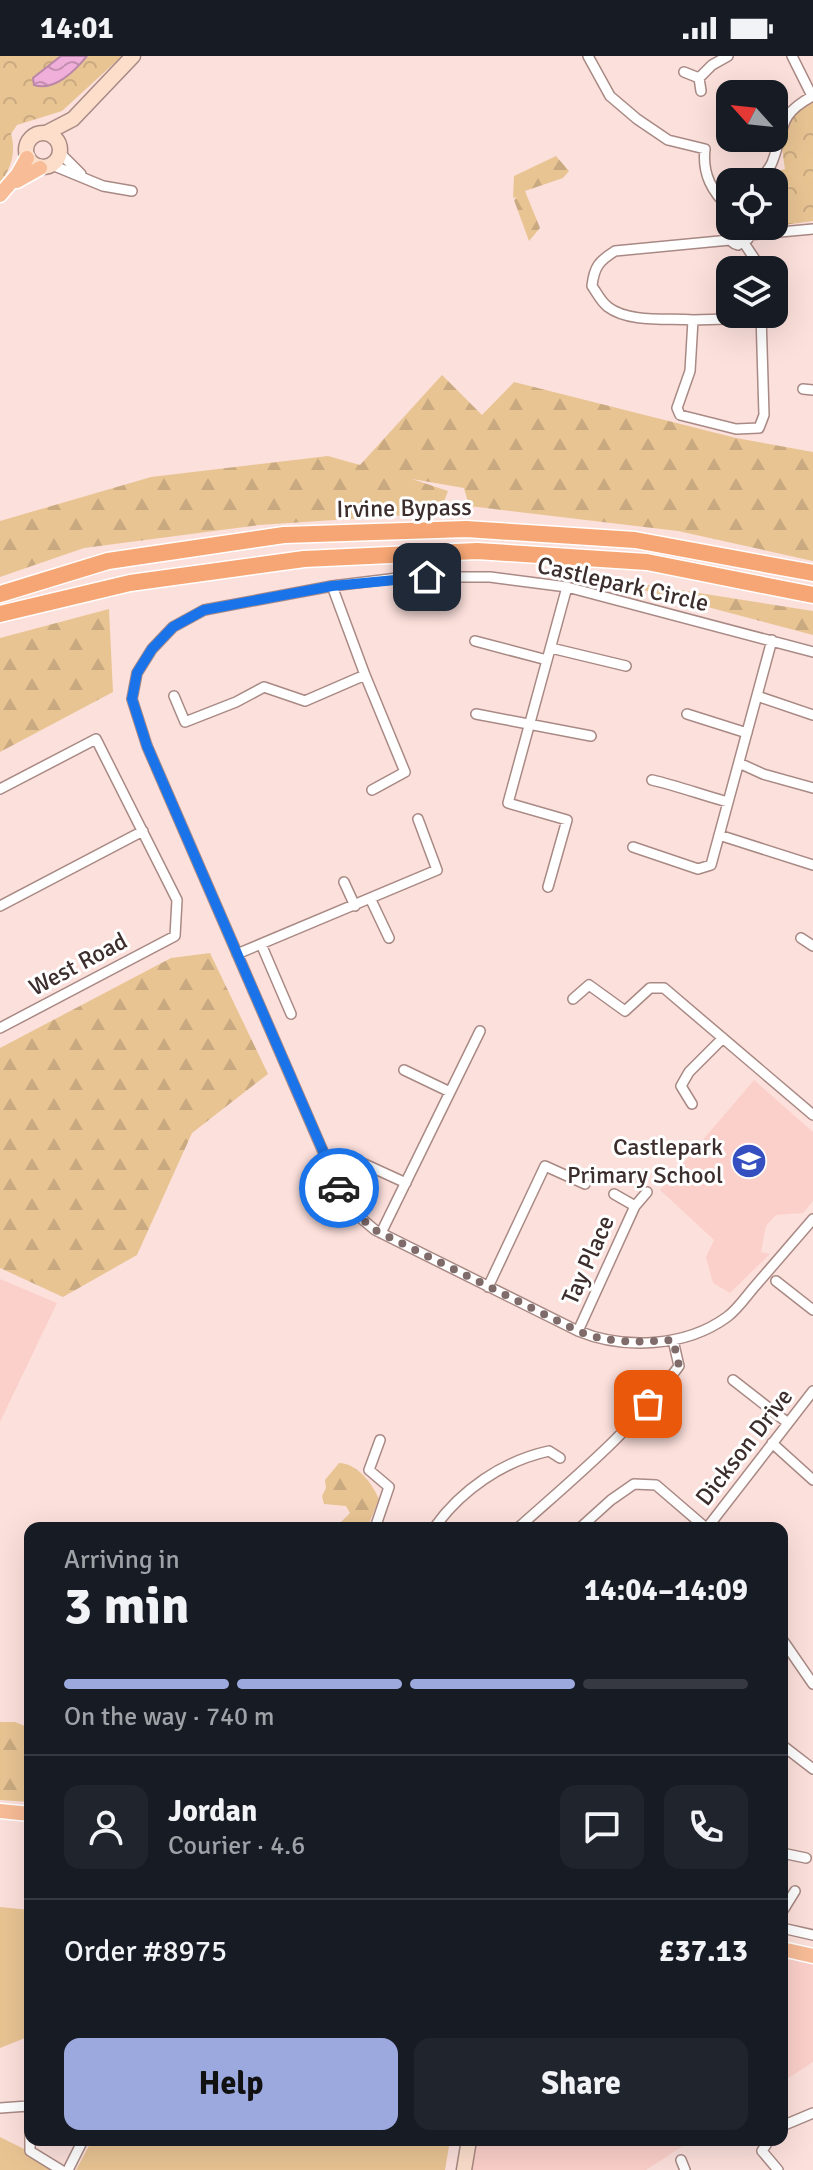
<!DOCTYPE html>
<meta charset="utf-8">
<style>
body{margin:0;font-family:Signika,sans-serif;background:#20242c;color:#f1f3f6;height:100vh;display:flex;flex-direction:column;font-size:30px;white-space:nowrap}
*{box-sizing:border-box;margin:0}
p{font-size:26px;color:#9ea1a6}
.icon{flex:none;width:44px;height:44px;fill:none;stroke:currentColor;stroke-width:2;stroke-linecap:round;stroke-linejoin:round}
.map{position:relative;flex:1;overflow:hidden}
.side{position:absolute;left:24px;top:1466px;width:764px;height:624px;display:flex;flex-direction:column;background:#171b24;border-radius:16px;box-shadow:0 8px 32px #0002}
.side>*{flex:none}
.needle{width:52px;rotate:297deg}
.buttons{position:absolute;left:716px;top:24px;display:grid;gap:16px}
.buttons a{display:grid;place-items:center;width:72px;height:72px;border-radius:16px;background:#171b24;box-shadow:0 8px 32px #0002;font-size:40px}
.pin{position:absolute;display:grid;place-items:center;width:68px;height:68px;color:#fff;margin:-34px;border-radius:16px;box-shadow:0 4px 12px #0006}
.courier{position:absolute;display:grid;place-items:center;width:80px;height:80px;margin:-40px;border:6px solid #1a73e8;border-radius:50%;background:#fff;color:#222;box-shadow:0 2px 10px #0007}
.headline em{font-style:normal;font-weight:700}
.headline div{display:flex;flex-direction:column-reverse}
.headline{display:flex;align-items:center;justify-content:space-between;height:136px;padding:0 40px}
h1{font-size:52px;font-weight:700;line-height:60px}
.bar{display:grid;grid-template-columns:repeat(4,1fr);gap:12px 8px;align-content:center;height:96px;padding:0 40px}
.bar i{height:10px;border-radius:6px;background:#363941}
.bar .selected{background:#9ca9de}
.bar p{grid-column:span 4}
.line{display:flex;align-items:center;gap:20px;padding:0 40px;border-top:2px solid #363941}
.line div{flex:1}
.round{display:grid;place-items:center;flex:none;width:84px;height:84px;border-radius:16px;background:#20242c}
.primary-button{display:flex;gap:16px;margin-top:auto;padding:16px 40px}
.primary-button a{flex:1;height:92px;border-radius:16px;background:#9ca9de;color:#111;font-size:32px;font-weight:700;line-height:92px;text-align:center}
.primary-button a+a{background:#20242c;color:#f1f3f6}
.status{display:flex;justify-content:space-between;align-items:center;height:56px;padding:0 40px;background:#171b24;direction:ltr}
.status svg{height:22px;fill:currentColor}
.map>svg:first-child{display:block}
.built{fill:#fcd0ca}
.green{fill:#e9c493}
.forest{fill:url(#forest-firs)}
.park{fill:url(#park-crowns)}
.water{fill:url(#water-waves);stroke:#ba88a6;stroke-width:2}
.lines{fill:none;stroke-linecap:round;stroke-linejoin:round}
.minor-casing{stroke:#a98984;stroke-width:12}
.secondary-casing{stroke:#a98984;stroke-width:17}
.primary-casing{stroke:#fff;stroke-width:17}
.trunk-casing{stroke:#fff;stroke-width:19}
.minor{stroke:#fff;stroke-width:9}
.secondary{stroke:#fcdecb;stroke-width:14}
.primary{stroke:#f8bc97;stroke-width:14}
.trunk{stroke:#f6a674;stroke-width:16}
.done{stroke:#7f6c6a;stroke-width:8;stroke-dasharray:0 14.4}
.route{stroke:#1a73e8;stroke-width:10}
.labels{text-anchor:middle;stroke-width:6;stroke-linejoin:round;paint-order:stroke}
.street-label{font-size:24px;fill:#3c2e2c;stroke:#fff}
.poi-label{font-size:24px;fill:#3c2e2c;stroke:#fff;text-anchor:end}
</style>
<div class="status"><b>14:01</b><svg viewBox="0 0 49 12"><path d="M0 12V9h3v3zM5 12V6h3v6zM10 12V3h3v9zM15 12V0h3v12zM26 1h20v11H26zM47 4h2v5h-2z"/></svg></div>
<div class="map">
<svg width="813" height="2114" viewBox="0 0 813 2114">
<defs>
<pattern id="forest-firs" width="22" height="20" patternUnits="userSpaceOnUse" patternTransform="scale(2)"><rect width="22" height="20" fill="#e9c493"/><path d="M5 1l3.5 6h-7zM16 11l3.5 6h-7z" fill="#c9a97f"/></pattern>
<pattern id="park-crowns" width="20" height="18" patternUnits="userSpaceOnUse" patternTransform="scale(2)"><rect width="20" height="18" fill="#e9c493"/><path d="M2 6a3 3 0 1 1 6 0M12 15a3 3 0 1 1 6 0" fill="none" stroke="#c9a97f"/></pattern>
<pattern id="water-waves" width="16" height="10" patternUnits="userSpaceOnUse" patternTransform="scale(2)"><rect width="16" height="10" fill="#f0afda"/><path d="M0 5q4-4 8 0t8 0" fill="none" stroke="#c48fb1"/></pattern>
</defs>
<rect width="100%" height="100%" fill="#fce0dc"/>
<path class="built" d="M 754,1024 L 813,1076 L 813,1145 L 803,1157 L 776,1159 L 766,1170 L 761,1196 L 770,1198 L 730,1237 L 713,1227 L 706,1201 L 714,1184 L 660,1134 Z
M 0,1223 L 57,1247 L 0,1366 Z
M 782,1893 L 813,1899 L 813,2006 L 782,2026 Z
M 472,2084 L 692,2084 L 646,2114 L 466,2114 Z"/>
<path class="green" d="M 0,1851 L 30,1854 L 30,1980 L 0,1992 Z
M 0,2081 L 36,2099 L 57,2114 L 0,2114 Z
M 92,2084 L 450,2084 L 445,2114 L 76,2114 Z"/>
<path class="forest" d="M 556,100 L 569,115 L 563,122 L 525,135 L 540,172 L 529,185 L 514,144 L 517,141 L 513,142 L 514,120 Z
M 442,319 L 482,359 L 514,326 L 736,382 L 813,396 L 813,505 L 678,475 L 469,450 L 464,432 L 412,423 L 448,435 L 440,457 L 259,469 L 84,492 L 0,521 L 0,465 L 151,421 L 328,400 L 360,409 Z
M 591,520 L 813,555 L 813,579 Z
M 109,553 L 113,636 L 0,696 L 0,582 Z
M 210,897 L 268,1018 L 192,1077 L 137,1199 L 63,1241 L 0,1212 L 0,992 L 171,902 Z
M 339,1407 C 357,1407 372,1427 379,1443 L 367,1472 L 335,1472 L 350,1457 L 346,1450 L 324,1448 L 322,1440 L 326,1432 L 325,1424 Z
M 0,1666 L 15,1666 L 30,1672 L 30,1746 L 0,1744 Z"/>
<path class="park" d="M 0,0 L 122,0 L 62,55 L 17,69 L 11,78 C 16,94 12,113 0,126 Z
M 813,43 L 813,165 L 770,171 L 774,170 L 774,126 L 761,126 L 772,117 L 785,113 C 779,77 781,63 813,43 Z"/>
<path class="water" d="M 61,0 L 87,0 C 76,14 54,36 34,29 L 33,22 Z"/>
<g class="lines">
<defs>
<path id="minor" d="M 588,0 L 610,40 L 637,63 L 668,84 L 705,93 C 702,118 712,136 730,153
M 792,0 L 812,40
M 684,16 L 699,22 L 712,9 L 728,0
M 699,22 L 701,35
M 60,97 L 81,118
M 52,109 L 103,130 L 132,135
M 758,126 C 763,119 771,112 773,104 C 785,72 777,59 813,40
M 735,170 C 726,176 728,186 738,189 L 748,183 L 748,176 L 743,170
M 748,179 L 813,173
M 744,187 L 762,214
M 761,262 L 693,264 L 690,315 L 677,352 L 680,359 L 736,373 L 759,372 L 764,359 L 761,258
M 693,264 C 668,262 629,267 608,251 C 601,246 597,237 592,230 C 594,211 599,205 615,195 L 730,184
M 803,333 L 813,334
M 332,530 L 365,619 L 405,716 L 372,734
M 475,585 L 547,604
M 551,592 L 626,610
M 813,596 L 567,531 L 490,521 L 406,521 L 332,530 L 204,554 L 173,571 L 152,593 L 137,617 L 132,643 L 147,690 L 338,1130 L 356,1158 L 375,1174 L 578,1275 C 624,1294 686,1291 727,1261 C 738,1253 747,1239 756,1229 C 775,1207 794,1185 813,1163
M 174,640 L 185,666 L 236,646 L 264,631 L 305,645 L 365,619
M 757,640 L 813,659
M 476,658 L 591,680
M 687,658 L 747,677
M 739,707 L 763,718 L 813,732
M 652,724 C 678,730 702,739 728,746
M 0,733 L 96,683 L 177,844 L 175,880 L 0,972
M 719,779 L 813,809
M 633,791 L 698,813 L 711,809 L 772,584
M 344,826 L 355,850
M 548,831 L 567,764 L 508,747 L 567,531
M 371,844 L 389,882
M 0,850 L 143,775
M 801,882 L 813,890
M 261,888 L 291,958
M 237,898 L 437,814 L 418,763
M 573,943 L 589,929 L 625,955 L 650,932 L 664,932 L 813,1059
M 404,1014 L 450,1036
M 692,1048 L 681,1030 L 689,1016 L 723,982
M 347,1100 L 406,1127
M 614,1138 L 635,1150
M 381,1177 L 480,975
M 776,1225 L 813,1254
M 488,1231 L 545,1110 L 585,1128
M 578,1275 L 635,1150 L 647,1136
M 733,1324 L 788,1367
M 772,1387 L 813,1424
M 375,1472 L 389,1431 L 369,1414 L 380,1384
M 434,1472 C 461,1434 503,1405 549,1395 L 560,1402
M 518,1472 C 575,1421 634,1373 679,1310 L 673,1284
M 580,1472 L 611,1444 L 634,1428 L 656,1429 L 706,1472
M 707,1472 L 813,1335
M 782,1583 L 813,1628
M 782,1689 L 813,1713
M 782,1797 L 806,1802
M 782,1856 L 795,1835
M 782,1872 L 813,1879
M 30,2043 L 30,2095 L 61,2114
M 0,2052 L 28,2050
M 782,2070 L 813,2057
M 769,2084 L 762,2095 L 778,2114
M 681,2104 L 685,2114
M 68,2114 L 83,2084"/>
<path id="secondary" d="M26 94a17 17 0 1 1 34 0a17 17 0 1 1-34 0Z
M 46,77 L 73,63 L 133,0
M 464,2114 L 469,2084"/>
<path id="primary" d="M 17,125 L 40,112
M 0,139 L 18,118 L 27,102
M 0,1755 L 30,1758
M 782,1893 L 813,1900"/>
<path id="trunk" d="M 0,538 L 108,505 L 284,479 L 466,473 L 635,484 L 813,517
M 0,558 L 130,527 L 304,503 L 477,495 L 647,506 L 813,539"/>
</defs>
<use href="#minor" class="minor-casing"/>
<use href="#secondary" class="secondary-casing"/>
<use href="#primary" class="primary-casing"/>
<use href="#trunk" class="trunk-casing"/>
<use href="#minor" class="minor"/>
<use href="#secondary" class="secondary"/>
<use href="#primary" class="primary"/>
<use href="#trunk" class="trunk"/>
</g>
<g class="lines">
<path class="done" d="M 339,1132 L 356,1158 L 375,1174 L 578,1275 C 609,1288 640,1286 673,1284 L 679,1310 L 648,1348"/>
<path class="route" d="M 339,1132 L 147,690 L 132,643 L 137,617 L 152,593 L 173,571 L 204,554 L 332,530 L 427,521"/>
</g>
<defs>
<symbol id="school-disc" viewBox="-11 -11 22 22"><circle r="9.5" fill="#354fc0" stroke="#fff"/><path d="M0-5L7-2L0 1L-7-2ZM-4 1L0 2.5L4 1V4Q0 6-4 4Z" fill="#fff"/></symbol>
</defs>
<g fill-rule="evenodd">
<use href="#school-disc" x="729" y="1085" width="40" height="40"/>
</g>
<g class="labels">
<g class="street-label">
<text transform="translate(404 452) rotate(-1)" y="8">Irvine Bypass</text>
<text transform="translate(623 528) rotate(13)" y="8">Castlepark Circle</text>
<text transform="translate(78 908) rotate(-28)" y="8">West Road</text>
<text transform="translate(588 1204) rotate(-66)" y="8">Tay Place</text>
<text transform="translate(744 1391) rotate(-52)" y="8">Dickson Drive</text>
</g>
<g class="poi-label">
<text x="723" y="1099">Castlepark<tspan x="723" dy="28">Primary School</tspan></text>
</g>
</g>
</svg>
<div class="buttons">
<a><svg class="needle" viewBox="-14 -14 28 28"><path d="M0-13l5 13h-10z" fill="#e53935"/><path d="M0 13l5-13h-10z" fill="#9ea1a6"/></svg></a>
<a><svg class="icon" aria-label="locate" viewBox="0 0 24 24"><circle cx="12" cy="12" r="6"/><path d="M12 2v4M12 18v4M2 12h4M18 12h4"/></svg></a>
<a><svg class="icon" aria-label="layers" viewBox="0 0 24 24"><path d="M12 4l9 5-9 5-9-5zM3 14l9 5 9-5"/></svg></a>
</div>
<div class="pin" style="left:648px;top:1348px;background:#ea580c"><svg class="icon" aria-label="bag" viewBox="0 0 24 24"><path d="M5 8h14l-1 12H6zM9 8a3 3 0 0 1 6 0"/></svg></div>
<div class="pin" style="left:427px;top:521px;background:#1f2937"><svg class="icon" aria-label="home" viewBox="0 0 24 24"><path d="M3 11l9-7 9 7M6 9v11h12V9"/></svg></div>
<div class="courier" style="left:339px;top:1132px"><svg class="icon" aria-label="car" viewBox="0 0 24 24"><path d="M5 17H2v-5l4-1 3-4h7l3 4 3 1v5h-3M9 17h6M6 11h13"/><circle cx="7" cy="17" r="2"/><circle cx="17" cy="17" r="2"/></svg></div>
<section class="side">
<div class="headline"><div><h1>3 min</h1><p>Arriving in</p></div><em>14:04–14:09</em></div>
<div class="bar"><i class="selected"></i><i class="selected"></i><i class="selected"></i><i></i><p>On the way · 740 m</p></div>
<div class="line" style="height:144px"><a class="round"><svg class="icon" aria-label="person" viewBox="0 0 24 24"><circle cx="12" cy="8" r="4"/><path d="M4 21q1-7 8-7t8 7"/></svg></a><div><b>Jordan</b><p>Courier · 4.6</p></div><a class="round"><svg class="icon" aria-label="chat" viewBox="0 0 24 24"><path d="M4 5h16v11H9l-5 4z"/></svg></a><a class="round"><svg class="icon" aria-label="phone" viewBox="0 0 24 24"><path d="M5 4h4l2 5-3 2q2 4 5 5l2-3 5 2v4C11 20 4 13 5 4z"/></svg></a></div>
<div class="line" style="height:104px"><div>Order #8975</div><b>£37.13</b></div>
<div class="primary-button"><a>Help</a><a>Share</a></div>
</section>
</div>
